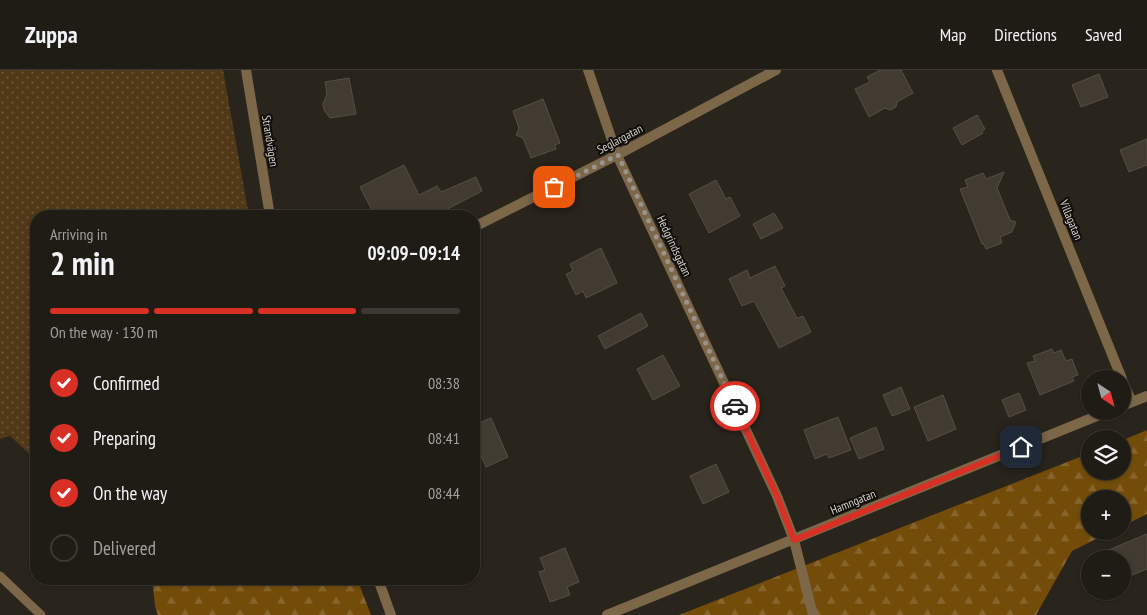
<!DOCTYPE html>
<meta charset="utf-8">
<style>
body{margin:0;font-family:"PT Sans Narrow",sans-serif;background:#27241e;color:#f1f3f6;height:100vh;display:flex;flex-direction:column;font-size:19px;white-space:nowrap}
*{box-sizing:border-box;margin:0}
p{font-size:16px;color:#a1a1a0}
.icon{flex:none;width:28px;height:28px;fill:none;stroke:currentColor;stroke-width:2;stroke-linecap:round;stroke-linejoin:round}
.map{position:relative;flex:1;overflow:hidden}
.sheet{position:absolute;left:30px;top:140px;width:450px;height:375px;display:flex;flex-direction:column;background:#1f1b15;border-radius:20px;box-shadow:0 1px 4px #0004,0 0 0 1px #3c3934}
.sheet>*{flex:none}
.needle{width:32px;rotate:144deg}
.tools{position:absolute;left:1081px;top:300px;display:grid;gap:10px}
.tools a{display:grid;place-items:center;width:50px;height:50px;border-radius:50%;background:#1f1b15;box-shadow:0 1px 4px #0004,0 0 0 1px #3c3934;font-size:25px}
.pin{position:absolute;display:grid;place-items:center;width:42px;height:42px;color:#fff;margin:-21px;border-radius:10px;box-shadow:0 2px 8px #0006}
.courier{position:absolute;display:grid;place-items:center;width:50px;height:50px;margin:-25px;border:4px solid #d93025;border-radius:50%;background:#fff;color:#222;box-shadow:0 1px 6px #0007}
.headline em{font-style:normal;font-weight:700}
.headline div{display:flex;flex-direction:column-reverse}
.headline{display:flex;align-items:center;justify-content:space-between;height:85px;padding:0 20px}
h1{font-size:32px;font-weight:700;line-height:38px}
.bar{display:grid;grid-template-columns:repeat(4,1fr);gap:8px 5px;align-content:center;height:60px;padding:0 20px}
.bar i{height:6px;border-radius:4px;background:#3c3934}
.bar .active{background:#d93025}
.bar p{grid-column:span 4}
ol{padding:0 20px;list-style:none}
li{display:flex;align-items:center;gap:15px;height:55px}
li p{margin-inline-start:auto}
li .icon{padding:5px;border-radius:50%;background:#d93025;color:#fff;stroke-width:4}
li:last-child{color:#a1a1a0}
li i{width:28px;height:28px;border:2px solid #3c3934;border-radius:50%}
header{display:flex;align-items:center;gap:30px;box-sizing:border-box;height:70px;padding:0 25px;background:#1f1b15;border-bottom:1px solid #3c3934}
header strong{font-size:24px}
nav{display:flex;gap:28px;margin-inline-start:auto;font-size:18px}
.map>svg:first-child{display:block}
.grass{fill:url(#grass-dots)}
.forest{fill:url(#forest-firs)}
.building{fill:#413b32;stroke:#564f46}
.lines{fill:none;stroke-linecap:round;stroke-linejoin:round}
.lane{stroke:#7d6749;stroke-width:9}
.street{stroke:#7d6749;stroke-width:10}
.done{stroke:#99948e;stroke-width:5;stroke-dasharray:0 9}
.route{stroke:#d93025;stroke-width:6}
.labels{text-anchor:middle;stroke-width:4;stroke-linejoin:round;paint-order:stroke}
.street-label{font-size:12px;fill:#d5d1cc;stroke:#100d0a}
</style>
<header>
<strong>Zuppa</strong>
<nav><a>Map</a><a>Directions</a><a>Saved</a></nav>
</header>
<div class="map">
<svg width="1147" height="545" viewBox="0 0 1147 545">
<defs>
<pattern id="grass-dots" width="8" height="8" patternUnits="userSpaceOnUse" patternTransform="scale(1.25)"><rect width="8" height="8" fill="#513917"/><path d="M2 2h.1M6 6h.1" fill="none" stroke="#695538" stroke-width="1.8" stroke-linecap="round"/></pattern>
<pattern id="forest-firs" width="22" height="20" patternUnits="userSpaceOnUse" patternTransform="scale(1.25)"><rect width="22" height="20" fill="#734c09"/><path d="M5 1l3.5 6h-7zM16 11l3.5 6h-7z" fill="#86652c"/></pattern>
</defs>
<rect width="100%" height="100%" fill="#29241c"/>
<path class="grass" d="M 0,0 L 223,0 L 249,146 L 36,146 L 36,390 L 10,366 L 0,369 Z"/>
<path class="forest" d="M 1147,360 L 1147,444 L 1123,456 L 1122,429 L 1090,429 L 1090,461 L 1112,461 L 1072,481 L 1036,545 L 679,545 L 1090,383 L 1090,401 L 1122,401 L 1123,370 Z
M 152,509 L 357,509 L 371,545 L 158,545 L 155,536 Z"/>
<path class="building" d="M 880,0 L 901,0 L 913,23 L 897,32 L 896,37 L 890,40 L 885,38 L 869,47 L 855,19 L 870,12 L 867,7 Z
M 1099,4 L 1108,27 L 1081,37 L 1072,15 Z
M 349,8 L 356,44 L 330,48 L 324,40 L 323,34 L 327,24 L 325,12 Z
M 543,29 L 560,73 L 555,75 L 556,79 L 531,88 L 523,68 L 516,65 L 519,58 L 513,41 Z
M 977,45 L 985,59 L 982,61 L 983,63 L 962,75 L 953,58 Z
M 1147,69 L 1147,95 L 1129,102 L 1120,80 Z
M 404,95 L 419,125 L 437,116 L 441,122 L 476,107 L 482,121 L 434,146 L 375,146 L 360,117 Z
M 1004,102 L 997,118 L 1010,150 L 1016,152 L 1012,162 L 1000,167 L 1002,173 L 986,179 L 983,173 L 982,174 L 960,119 L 968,117 L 965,110 L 983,103 L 986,109 Z
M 716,110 L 726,129 L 730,127 L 740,146 L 709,163 L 689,124 Z
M 774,143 L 783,158 L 761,169 L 753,154 Z
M 601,178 L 617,213 L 586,228 L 583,221 L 576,225 L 566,204 L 573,201 L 570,194 Z
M 775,196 L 785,216 L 781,218 L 797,248 L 803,246 L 811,262 L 779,278 L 754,231 L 742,236 L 729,209 L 747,200 L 750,208 Z
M 641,243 L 648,256 L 605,279 L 598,266 Z
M 1052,279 L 1054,283 L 1061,280 L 1066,291 L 1072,289 L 1078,305 L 1072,307 L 1074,311 L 1040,325 L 1027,293 L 1035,291 L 1033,286 Z
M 663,285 L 680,316 L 653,330 L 637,299 Z
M 901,317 L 910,339 L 892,346 L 883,325 Z
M 1019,323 L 1026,340 L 1009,347 L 1002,330 Z
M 943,325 L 956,359 L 928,371 L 914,337 Z
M 838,347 L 851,380 L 829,388 L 827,384 L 815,389 L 804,360 Z
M 491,348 L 508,387 L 486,397 L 474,371 L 474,355 Z
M 876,357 L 884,379 L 859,389 L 850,368 Z
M 716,394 L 729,422 L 703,434 L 690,406 Z
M 1147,464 L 1147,499 L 1122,509 L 1122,489 L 1087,489 Z
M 565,478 L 579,512 L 567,517 L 570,525 L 550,532 L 539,502 L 545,500 L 540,488 Z"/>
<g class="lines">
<path class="lane" d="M 0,506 L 41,545"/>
<path class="street" d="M 246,0 L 270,146
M 588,0 L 617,85 L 777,426 L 794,470 L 813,545
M 997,0 L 1122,309
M 474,157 L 617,85 L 776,0
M 1122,310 L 1132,332
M 1122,336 L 1147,326
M 378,509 L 391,545
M 607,545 L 1109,341"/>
</g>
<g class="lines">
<path class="done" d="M 554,117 L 618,85 L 735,336"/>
<path class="route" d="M 735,336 L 777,426 L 794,470 L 1021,377"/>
</g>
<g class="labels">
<g class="street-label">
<text transform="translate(620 69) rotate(-28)" y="4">Seglargatan</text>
<text transform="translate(270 71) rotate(81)" y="4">Strandvägen</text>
<text transform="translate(1071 150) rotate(68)" y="4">Villagatan</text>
<text transform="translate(674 176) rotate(65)" y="4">Hedgrindsgatan</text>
<text transform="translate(853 432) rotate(-22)" y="4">Hamngatan</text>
</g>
</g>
</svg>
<div class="tools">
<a><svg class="needle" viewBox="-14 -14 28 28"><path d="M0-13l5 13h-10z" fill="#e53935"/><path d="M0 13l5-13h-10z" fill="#a1a1a0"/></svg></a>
<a><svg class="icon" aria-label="layers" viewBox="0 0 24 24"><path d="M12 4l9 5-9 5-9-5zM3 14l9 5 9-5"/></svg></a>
<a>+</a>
<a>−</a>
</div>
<div class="pin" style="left:554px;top:117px;background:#ea580c"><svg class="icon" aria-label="bag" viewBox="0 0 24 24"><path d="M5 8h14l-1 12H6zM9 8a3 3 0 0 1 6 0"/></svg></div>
<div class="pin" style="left:1021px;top:377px;background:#1f2937"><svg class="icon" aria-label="home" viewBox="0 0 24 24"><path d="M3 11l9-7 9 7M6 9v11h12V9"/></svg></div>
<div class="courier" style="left:735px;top:336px"><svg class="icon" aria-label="car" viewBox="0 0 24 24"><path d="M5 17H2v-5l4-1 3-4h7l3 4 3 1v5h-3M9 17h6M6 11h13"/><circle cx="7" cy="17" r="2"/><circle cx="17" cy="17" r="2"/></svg></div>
<section class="sheet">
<div class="headline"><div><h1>2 min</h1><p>Arriving in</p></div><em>09:09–09:14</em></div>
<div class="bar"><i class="active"></i><i class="active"></i><i class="active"></i><i></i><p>On the way · 130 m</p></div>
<ol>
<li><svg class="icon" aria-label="check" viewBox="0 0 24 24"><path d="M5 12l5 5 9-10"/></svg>Confirmed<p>08:38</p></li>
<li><svg class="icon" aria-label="check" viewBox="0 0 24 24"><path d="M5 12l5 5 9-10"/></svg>Preparing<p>08:41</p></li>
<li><svg class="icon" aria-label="check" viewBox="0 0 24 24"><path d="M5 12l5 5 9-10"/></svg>On the way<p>08:44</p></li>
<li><i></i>Delivered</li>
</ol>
</section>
</div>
